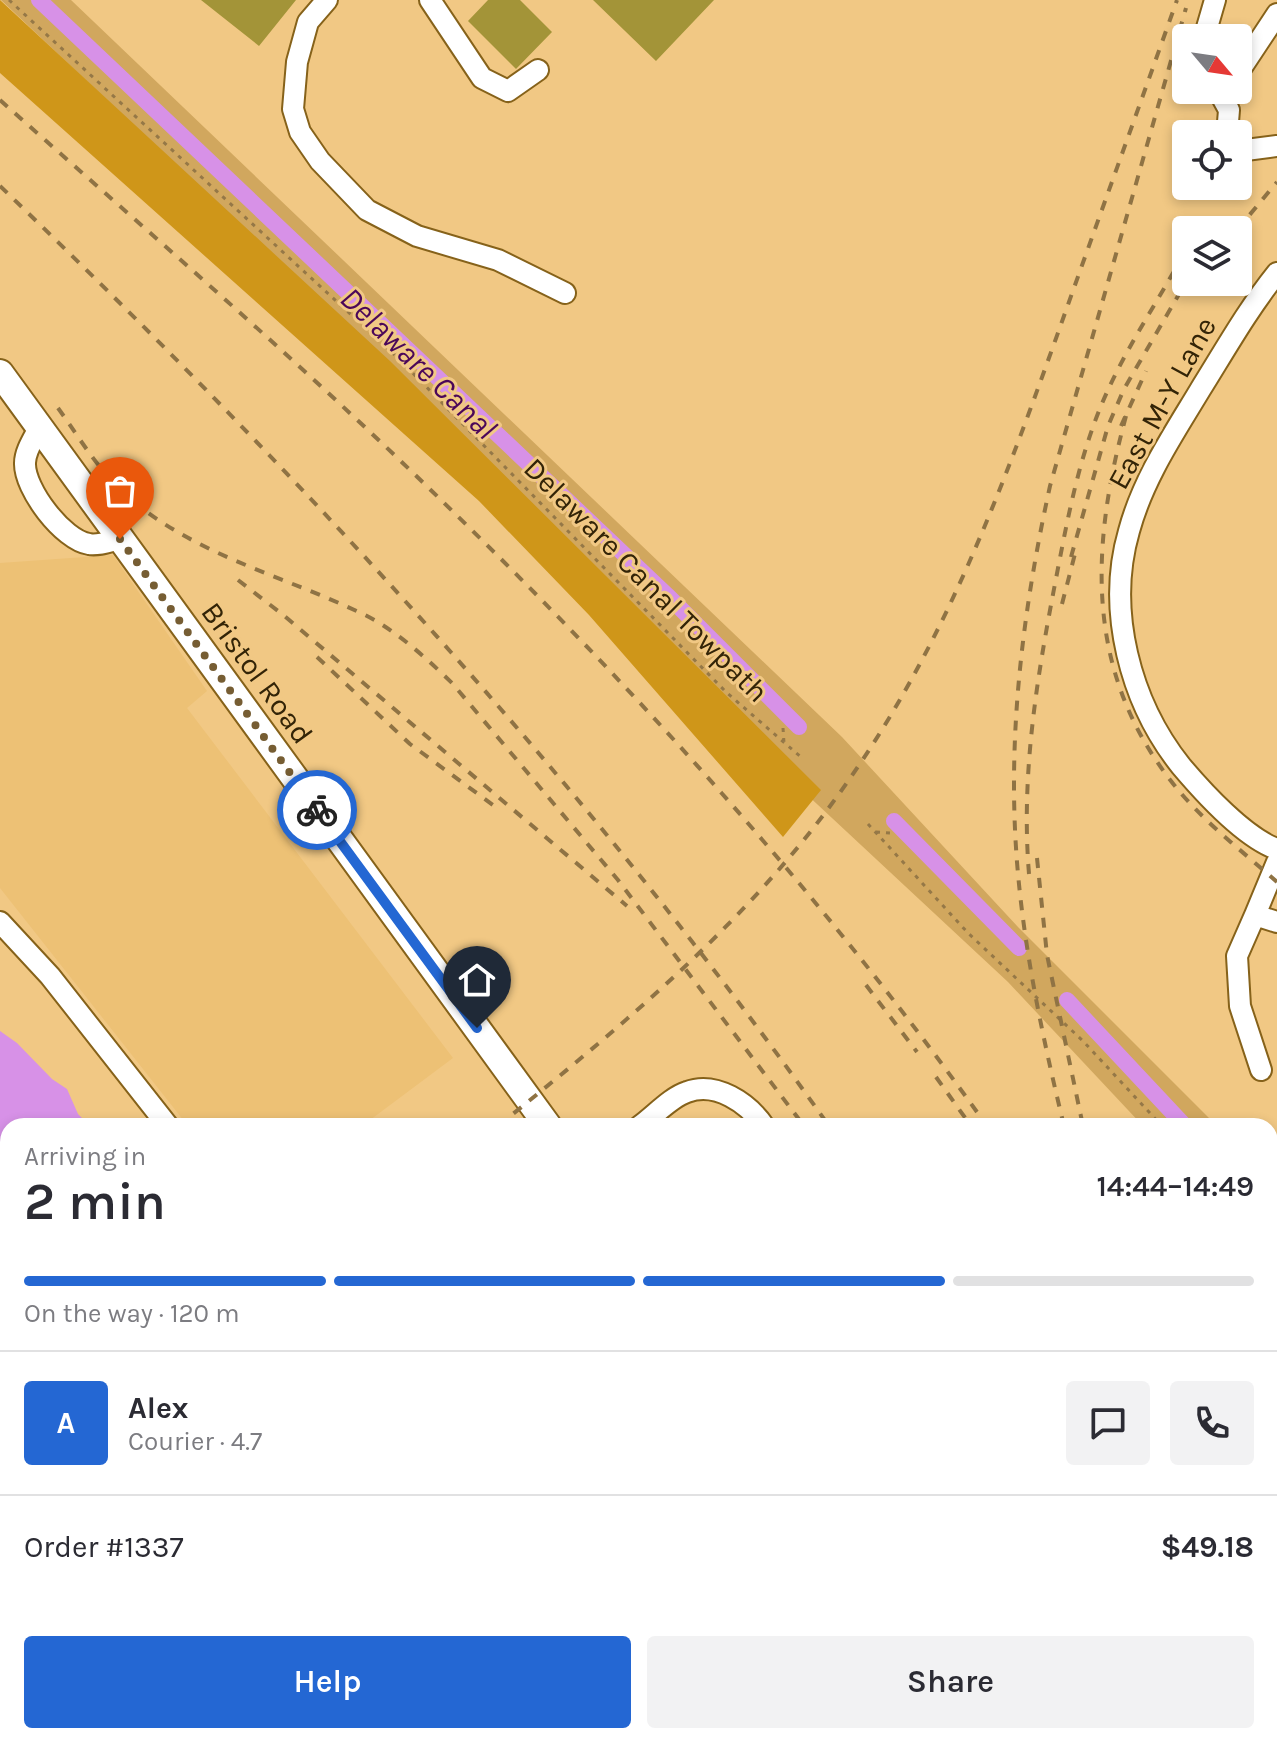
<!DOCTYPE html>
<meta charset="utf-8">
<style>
body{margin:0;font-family:Karla,sans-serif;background:#f2f2f3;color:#2b2b33;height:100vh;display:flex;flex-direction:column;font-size:30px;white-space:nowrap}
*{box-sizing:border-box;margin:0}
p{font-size:26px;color:#7c7c81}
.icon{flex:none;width:44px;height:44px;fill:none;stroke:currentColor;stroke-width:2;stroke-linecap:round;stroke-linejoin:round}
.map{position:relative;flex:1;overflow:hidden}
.side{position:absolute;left:0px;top:1118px;width:1278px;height:626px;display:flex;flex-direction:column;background:#fff;border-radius:24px 24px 0 0;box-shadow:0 4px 12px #0003}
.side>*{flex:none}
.needle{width:52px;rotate:119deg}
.controls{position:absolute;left:1172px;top:24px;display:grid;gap:16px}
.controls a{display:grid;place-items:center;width:80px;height:80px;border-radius:8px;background:#fff;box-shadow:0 4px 12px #0003;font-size:40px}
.pin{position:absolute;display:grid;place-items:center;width:68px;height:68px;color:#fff;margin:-82px -34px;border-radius:50% 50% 50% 0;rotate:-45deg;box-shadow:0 0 8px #0007}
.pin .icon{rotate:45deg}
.courier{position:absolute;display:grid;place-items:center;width:80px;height:80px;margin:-40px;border:6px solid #2467d3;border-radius:50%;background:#fff;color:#222;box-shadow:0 2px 10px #0007}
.summary em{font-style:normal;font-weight:600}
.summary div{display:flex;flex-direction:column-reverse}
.summary{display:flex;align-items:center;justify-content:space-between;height:136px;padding:0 24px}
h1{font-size:52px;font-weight:600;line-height:60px}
.bar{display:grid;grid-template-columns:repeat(4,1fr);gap:12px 8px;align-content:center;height:96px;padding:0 24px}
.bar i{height:10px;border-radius:6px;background:#e1e1e2}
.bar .selected{background:#2467d3}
.bar p{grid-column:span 4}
.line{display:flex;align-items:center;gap:20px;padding:0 24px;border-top:2px solid #e1e1e2}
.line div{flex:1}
.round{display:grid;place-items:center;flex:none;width:84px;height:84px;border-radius:8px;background:#f2f2f3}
.primary-button{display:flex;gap:16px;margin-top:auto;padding:16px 24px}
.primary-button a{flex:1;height:92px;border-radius:8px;background:#2467d3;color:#fff;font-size:32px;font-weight:600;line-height:92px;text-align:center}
.primary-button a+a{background:#f2f2f3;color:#2b2b33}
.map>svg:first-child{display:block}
.built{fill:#edc175}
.green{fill:#d1a75e}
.forest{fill:#cf9619}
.water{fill:#d791e7}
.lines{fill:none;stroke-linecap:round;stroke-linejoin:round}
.canal{stroke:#d791e7;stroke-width:16}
.building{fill:#a39438}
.minor-casing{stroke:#86621a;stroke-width:24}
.major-casing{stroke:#86621a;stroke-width:30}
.path{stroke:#957847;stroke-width:3;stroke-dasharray:4 6;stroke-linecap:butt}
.minor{stroke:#fff;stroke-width:20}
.major{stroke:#fff;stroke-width:26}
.rail{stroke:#8f7344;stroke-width:4;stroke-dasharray:10 10;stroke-linecap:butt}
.done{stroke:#765d33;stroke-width:8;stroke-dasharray:0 14.4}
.route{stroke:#2467d3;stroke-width:10}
.labels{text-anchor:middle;stroke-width:6;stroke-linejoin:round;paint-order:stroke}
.street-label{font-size:30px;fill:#332407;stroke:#f1c884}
.water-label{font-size:32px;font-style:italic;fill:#4b0759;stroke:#f1c884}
</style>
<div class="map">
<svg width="1277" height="1743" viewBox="0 0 1277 1743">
<rect width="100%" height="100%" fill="#f1c884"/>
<path class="built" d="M 113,555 L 207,691 L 187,708 L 453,1058 L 362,1126 L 188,1126 L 0,888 L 0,563 Z
M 0,1734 L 8,1736 L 229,1743 L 0,1743 Z"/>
<path class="green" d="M 1,0 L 71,0 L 842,737 L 1018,927 L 1217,1126 L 1143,1126 L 1008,982 L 803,791 L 386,363 Z
M 1270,1178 L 1277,1185 L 1277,1269 L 1270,1262 Z"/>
<path class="forest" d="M 0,0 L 390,361 L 821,790 L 783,837 L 589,615 L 479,501 L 0,73 Z"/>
<path class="water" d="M 0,1031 L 17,1043 L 52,1079 L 67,1089 L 78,1114 L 90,1126 L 8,1126 L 8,1316 L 0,1322 Z"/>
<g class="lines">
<path class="canal" d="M 39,0 L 667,595 L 799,727
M 894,821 L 1019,948
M 1067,1000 L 1185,1126
M 1270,1217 L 1277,1225"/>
</g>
<path class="building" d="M 201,0 L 296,0 L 259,46 Z
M 488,0 L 520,0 L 552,32 L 516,69 L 468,21 Z
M 593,0 L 714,0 L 656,61 Z"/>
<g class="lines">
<defs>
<path id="minor" d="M 327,0 L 308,22 L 297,62 L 293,109 L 300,132 L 320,161 L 367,210 L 417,236 L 498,260 L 565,293
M 430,0 L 482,78 L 508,91 L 538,70
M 1204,38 L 1215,0
M 1238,73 L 1277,14
M 1218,90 L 1229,110 L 1227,134
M 1238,151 L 1277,146
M 1277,273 C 1248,309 1225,350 1200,390 C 1173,435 1143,479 1129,531 C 1106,610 1130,702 1181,766 C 1203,792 1245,838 1277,849
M 39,428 C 34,438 25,451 25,463 C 24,489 63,540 89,544 C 98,546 111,541 120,539
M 1277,862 L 1255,915 L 1277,922
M 1255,915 L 1237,956 L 1240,1006 L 1261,1070
M 0,922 L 50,976 L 168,1126
M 640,1126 C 654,1116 671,1097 687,1092 C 716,1081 748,1103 764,1126
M 0,1429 L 8,1422
M 0,1624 L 8,1618
M 798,1736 L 818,1743
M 1056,1736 L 1061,1743
M 936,1743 L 946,1736
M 1101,1743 L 1111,1736"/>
<path id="major" d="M 0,373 L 548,1126
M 992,1736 L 997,1743"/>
</defs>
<use href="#minor" class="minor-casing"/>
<use href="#major" class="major-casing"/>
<path class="path" d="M 9,0 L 397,357 L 726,692 L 802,758
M 783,728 L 784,743
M 868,824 L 968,933 L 1083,1041 L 1162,1126
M 876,832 L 890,833
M 1270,1242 L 1277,1250"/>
<use href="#minor" class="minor"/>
<use href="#major" class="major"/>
<path class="rail" d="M 0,100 C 148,232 299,361 441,500 C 639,692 827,901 987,1126
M 0,186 C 301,475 587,784 829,1126
M 1237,230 L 1277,182
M 58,408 C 79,437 98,470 126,495 C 193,555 285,576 365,615 C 397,631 426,658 452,683 L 618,880 L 804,1126
M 1126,416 C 1091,545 1084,669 1171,781 C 1200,819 1241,850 1277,882
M 1121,426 L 1146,371
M 1071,557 L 1108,426 L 1124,389 L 1186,282
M 238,580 L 282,614 L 627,906
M 1062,604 L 1076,550
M 317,657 L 410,744 L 497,808
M 1037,858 L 1047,955 L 1083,1126
M 1029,874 C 1021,778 1036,683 1054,589 C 1066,527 1077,464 1101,406 C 1121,357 1151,312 1177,266
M 866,985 L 917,1052
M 936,1077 L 971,1126
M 498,1126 C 607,1038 714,950 803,841 C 930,684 992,517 1059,330 C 1098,220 1138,110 1177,0
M 1064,1126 C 1043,1039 1024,951 1017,862 C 1007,735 1023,609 1050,486 L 1186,8
M 1270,1461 L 1277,1469
M 0,1528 L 8,1521
M 1270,1570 L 1277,1583
M 1270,1596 L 1277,1609
M 1270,1686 L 1277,1703
M 1270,1715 L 1277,1731
M 1212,1736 L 1216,1743"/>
</g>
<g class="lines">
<path class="done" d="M 120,539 L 317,810"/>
<path class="route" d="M 317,810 L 477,1028"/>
</g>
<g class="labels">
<g class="street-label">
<text transform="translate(1162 403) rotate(-61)" y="10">East M-Y Lane</text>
<text transform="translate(646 580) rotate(45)" y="10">Delaware Canal Towpath</text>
<text transform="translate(257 673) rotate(54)" y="10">Bristol Road</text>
</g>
<g class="water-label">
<text transform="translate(419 363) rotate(44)" y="11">Delaware Canal</text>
</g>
</g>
</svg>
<div class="controls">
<a><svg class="needle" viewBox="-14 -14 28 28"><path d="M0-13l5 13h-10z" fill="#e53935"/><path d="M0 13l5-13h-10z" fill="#7c7c81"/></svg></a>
<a><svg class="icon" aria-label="locate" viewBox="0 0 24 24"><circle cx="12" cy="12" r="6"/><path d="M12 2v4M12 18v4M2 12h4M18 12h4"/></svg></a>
<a><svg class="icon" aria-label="layers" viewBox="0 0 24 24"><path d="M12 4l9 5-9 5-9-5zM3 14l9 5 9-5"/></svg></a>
</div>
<div class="pin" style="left:120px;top:539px;background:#ea580c"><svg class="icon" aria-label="bag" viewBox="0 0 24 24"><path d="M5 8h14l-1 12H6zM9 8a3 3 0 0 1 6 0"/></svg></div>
<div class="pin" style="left:477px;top:1028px;background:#1f2937"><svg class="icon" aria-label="home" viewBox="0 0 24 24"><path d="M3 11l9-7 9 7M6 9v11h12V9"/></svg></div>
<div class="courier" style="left:317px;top:810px"><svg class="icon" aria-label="bike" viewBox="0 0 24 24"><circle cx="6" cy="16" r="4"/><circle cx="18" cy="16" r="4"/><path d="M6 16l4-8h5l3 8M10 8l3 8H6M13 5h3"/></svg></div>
<section class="side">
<div class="summary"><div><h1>2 min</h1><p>Arriving in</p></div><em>14:44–14:49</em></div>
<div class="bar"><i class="selected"></i><i class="selected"></i><i class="selected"></i><i></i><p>On the way · 120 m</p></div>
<div class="line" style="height:144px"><b class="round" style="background:#2467d3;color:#fff">A</b><div><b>Alex</b><p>Courier · 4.7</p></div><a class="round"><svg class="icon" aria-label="chat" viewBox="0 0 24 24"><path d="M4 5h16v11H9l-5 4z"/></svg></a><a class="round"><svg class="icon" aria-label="phone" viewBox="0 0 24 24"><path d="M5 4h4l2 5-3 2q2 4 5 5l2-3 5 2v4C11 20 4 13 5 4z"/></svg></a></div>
<div class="line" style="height:104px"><div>Order #1337</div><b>$49.18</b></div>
<div class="primary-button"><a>Help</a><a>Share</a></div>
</section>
</div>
